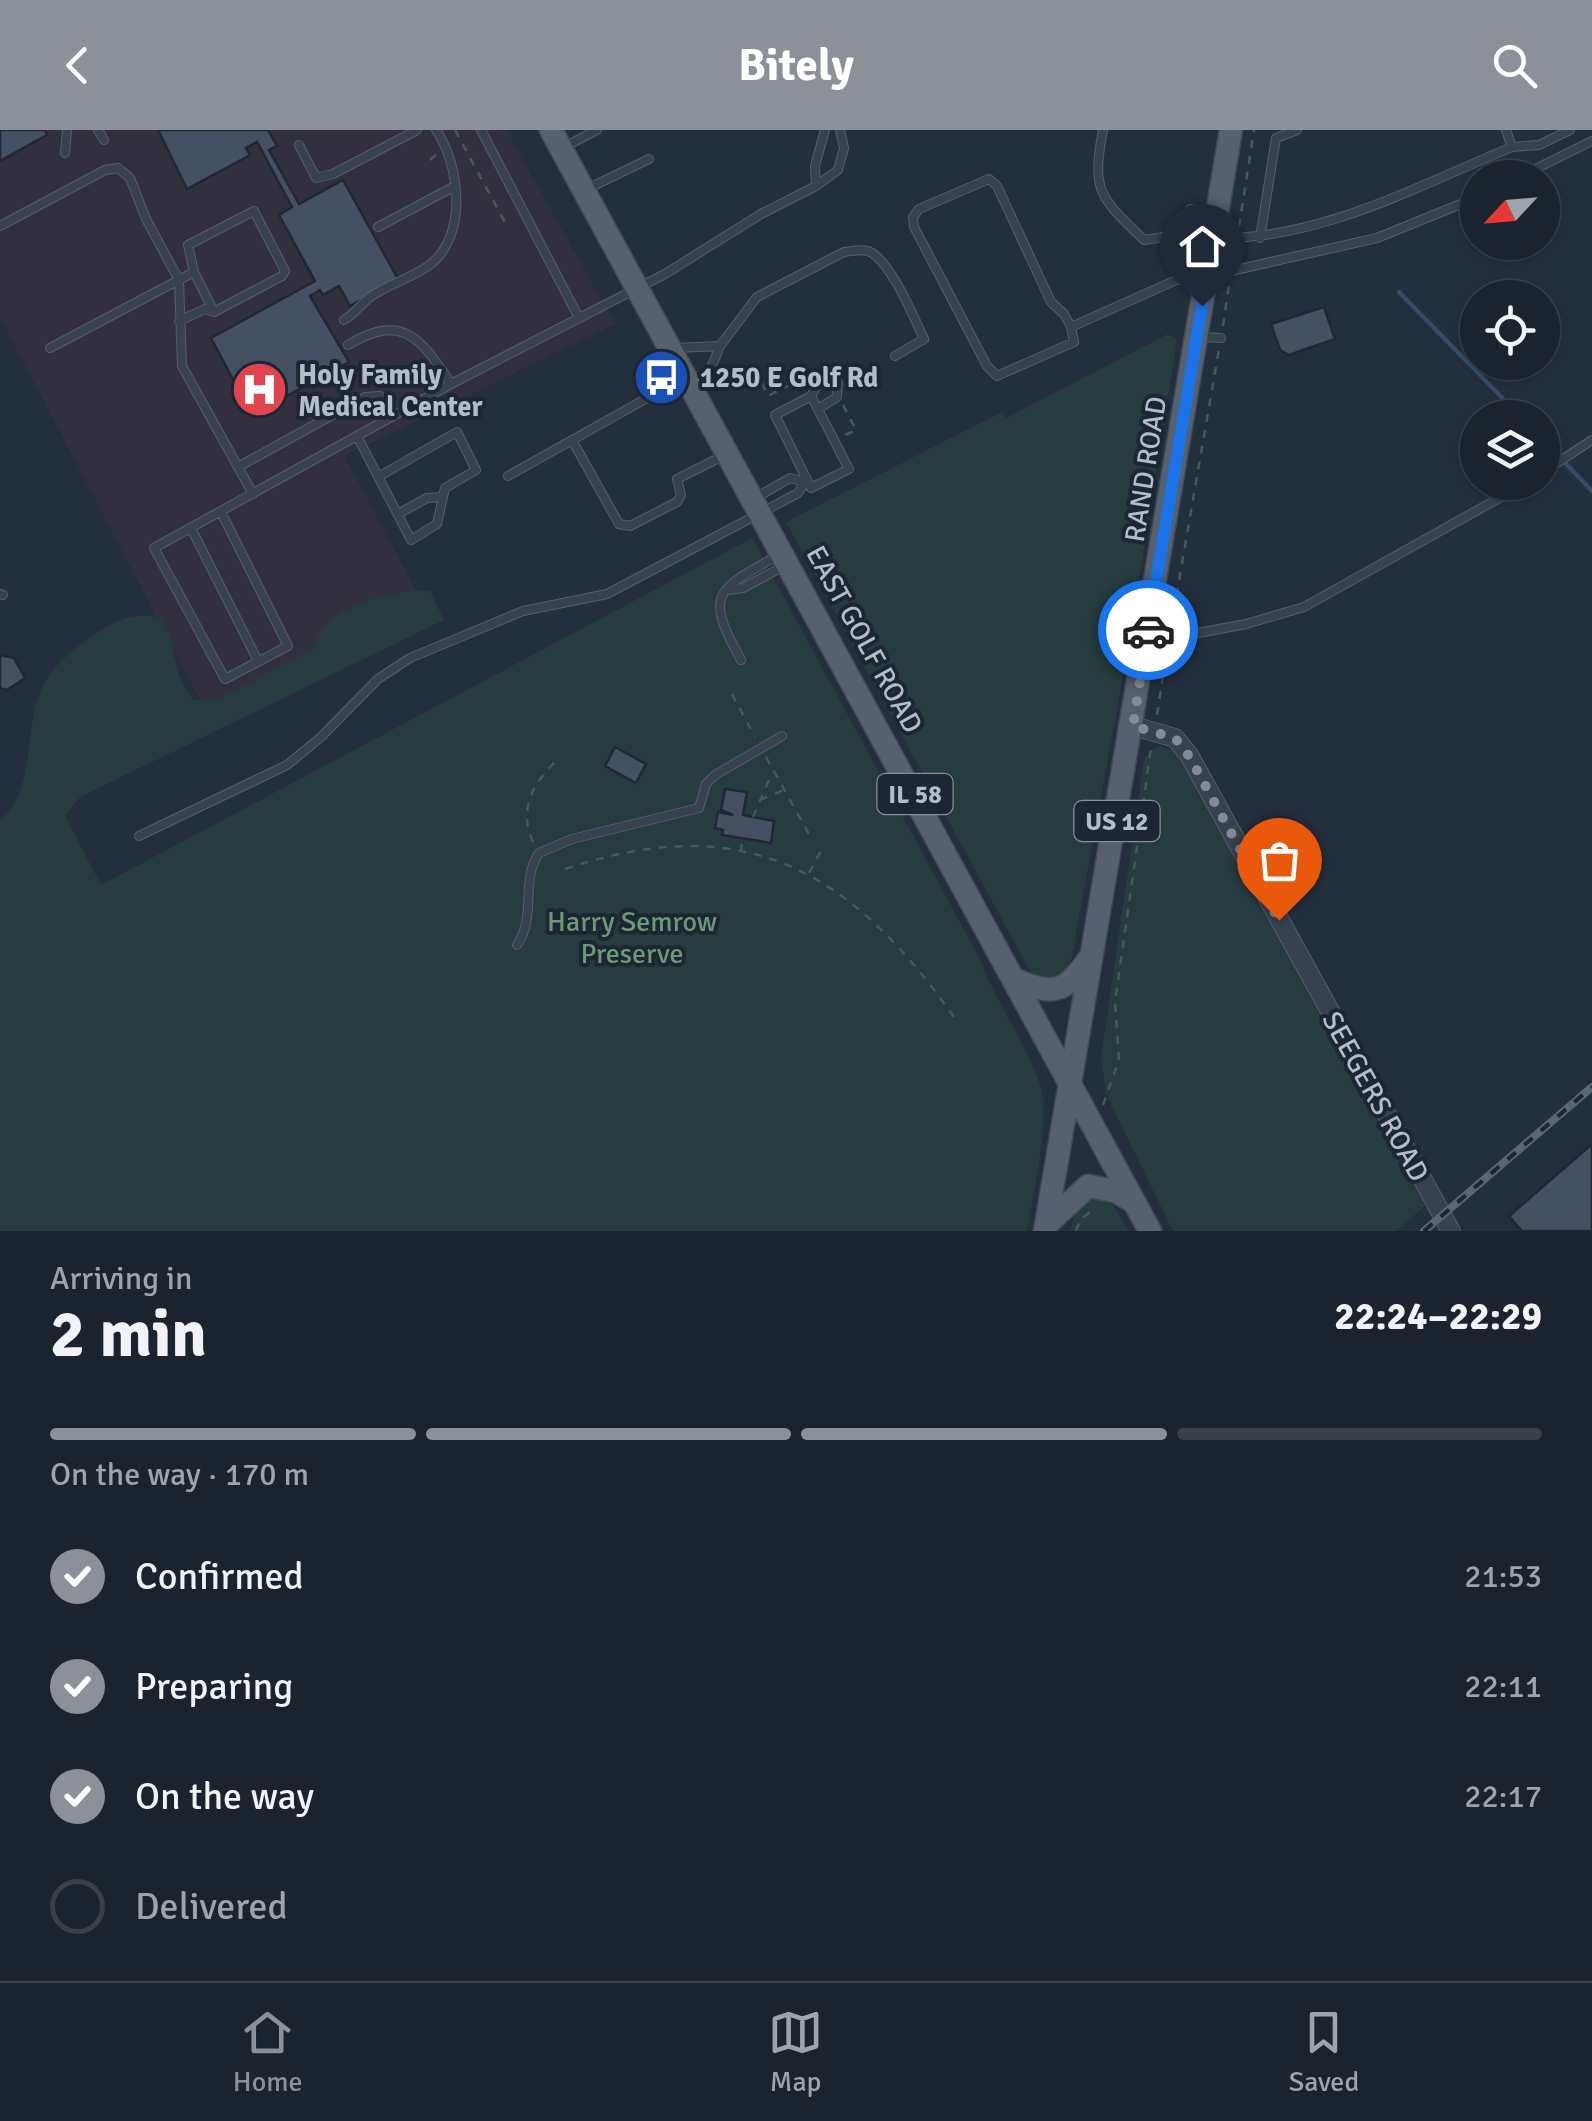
<!DOCTYPE html>
<meta charset="utf-8">
<style>
body{margin:0;font-family:Signika,sans-serif;background:#282f3a;color:#f1f3f6;height:100vh;display:flex;flex-direction:column;font-size:38px;white-space:nowrap}
*{box-sizing:border-box;margin:0}
p{font-size:32px;color:#a0a4aa}
.icon{flex:none;width:55px;height:55px;fill:none;stroke:currentColor;stroke-width:2;stroke-linecap:round;stroke-linejoin:round}
.map{position:relative;height:1101px;overflow:hidden}
.sheet{display:flex;flex-direction:column;background:#1b232e;flex:1}
.sheet>*{flex:none}
.needle{width:65px;rotate:244deg}
.fabs{position:absolute;left:1460px;top:30px;display:grid;gap:20px}
.fabs a{display:grid;place-items:center;width:100px;height:100px;border-radius:50%;background:#1b232e;box-shadow:0 2px 8px #0004,0 0 0 2px #39404a;font-size:50px}
.pin{position:absolute;display:grid;place-items:center;width:85px;height:85px;color:#fff;margin:-102px -42px;border-radius:50% 50% 50% 0;rotate:-45deg;box-shadow:0 0 10px #0007}
.pin .icon{rotate:45deg}
.courier{position:absolute;display:grid;place-items:center;width:100px;height:100px;margin:-50px;border:8px solid #1a73e8;border-radius:50%;background:#fff;color:#222;box-shadow:0 2px 12px #0007}
.head em{font-style:normal;font-weight:700}
.head div{display:flex;flex-direction:column-reverse}
.head{display:flex;align-items:center;justify-content:space-between;height:170px;padding:0 50px}
h1{font-size:65px;font-weight:700;line-height:75px}
.bar{display:grid;grid-template-columns:repeat(4,1fr);gap:15px 10px;align-content:center;height:120px;padding:0 50px}
.bar i{height:12px;border-radius:8px;background:#39404a}
.bar .selected{background:#8c9099}
.bar p{grid-column:span 4}
ol{padding:0 50px;list-style:none}
li{display:flex;align-items:center;gap:30px;height:110px}
li p{margin-inline-start:auto}
li .icon{padding:10px;border-radius:50%;background:#8c9099;color:#fff;stroke-width:4}
li:last-child{color:#a0a4aa}
li i{width:55px;height:55px;border:5px solid #39404a;border-radius:50%}
header{display:flex;justify-content:space-between;align-items:center;height:130px;padding:0 50px;background:#8c9099;color:#fff;font-size:45px;font-weight:700}
.tab-bar{display:flex;justify-content:space-around;align-items:center;height:140px;border-top:2px solid #39404a;background:#1b232e;font-size:28px;color:#a0a4aa}
.tab-bar a{display:grid;justify-items:center;gap:5px}
.tab-bar .selected{color:#8c9099}
.map>svg:first-child{display:block}
.medical{fill:#32303f}
.green{fill:#263c3f}
.lines{fill:none;stroke-linecap:round;stroke-linejoin:round}
.stream{stroke:#394c67;stroke-width:4}
.building{fill:#455162;stroke:#1f2835;stroke-width:2.5}
.service-casing{stroke:#565f6c;stroke-width:10}
.tertiary-casing{stroke:#565f6c;stroke-width:20}
.primary-casing{stroke:#414a57;stroke-width:25}
.path{stroke:#44595c;stroke-width:2.5;stroke-dasharray:8 8;stroke-linecap:butt}
.service{stroke:#38414e;stroke-width:8}
.tertiary{stroke:#38414e;stroke-width:18}
.primary{stroke:#56606e;stroke-width:22}
.rail-casing{stroke:#5a6575;stroke-width:8}
.rail{stroke:#1d2633;stroke-width:4;stroke-dasharray:11;stroke-linecap:butt}
.done{stroke:#828b98;stroke-width:10;stroke-dasharray:0 18}
.route{stroke:#1a73e8;stroke-width:12}
.labels{text-anchor:middle;stroke-width:8;stroke-linejoin:round;paint-order:stroke}
.shield{fill:#1d2633;stroke:#878f9c;stroke-width:2.5}
.shield-label{font-size:25px;font-weight:bold;fill:#b4bcc9}
.poi-label{font-size:28px;font-weight:bold;fill:#b4bcc9;stroke:#1d2633;text-anchor:start}
.street-label{font-size:28px;fill:#b4bcc9;stroke:#1d2633}
.park-label{font-size:28px;fill:#6b9a76;stroke:#1d2633}
</style>
<header><svg class="icon" aria-label="back" viewBox="0 0 24 24"><path d="M15 5l-7 7 7 7"/></svg>Bitely<svg class="icon" aria-label="search" viewBox="0 0 24 24"><circle cx="10" cy="10" r="6"/><path d="M15 15l6 6"/></svg></header>
<div class="map">
<svg width="1592" height="1101" viewBox="0 0 1592 1101">
<rect width="100%" height="100%" fill="#242f3e"/>
<path class="medical" d="M 0,0 L 506,0 L 615,194 L 344,326 L 426,479 L 208,585 L 0,187 Z"/>
<path class="green" d="M 1168,204 L 1177,209 L 1128,519 L 1070,836 L 1066,844 L 1052,852 L 1035,846 L 1025,832 L 786,392 L 1002,282 L 1006,288 Z
M 752,408 L 980,829 C 996,873 1027,915 1040,955 C 1051,991 1033,1063 1027,1101 L 0,1101 L 0,690 C 32,670 26,599 39,565 C 50,536 72,520 97,503 C 117,489 139,481 162,488 C 178,515 171,547 194,570 L 219,569 L 314,518 C 317,511 319,501 324,496 C 348,472 398,458 430,461 L 444,490 L 80,667 L 65,686 L 101,755 Z
M 1161,616 L 1174,622 L 1182,634 L 1425,1076 L 1396,1101 L 1173,1101 L 1106,964 L 1101,928 L 1144,630 L 1151,620 Z
M 1087,1065 L 1109,1069 L 1129,1101 L 1070,1101 L 1077,1077 Z"/>
<g class="lines">
<path class="stream" d="M 1399,162 L 1522,288
M 1542,309 L 1592,361"/>
</g>
<path class="building" d="M 0,0 L 45,0 L 47,5 L 0,31 Z
M 158,0 L 268,0 L 277,16 L 269,20 L 299,74 L 343,50 L 398,149 L 350,176 L 339,156 L 323,165 L 320,160 L 310,166 L 349,232 L 252,285 L 211,208 L 315,151 L 279,85 L 292,77 L 257,12 L 246,18 L 250,25 L 187,59 Z
M 1324,177 L 1335,209 L 1289,225 L 1280,220 L 1271,194 Z
M 0,525 L 14,528 L 25,548 L 7,560 L 0,558 Z
M 615,617 L 646,634 L 636,653 L 605,636 Z
M 725,659 L 747,662 L 743,685 L 774,691 L 771,713 L 722,705 L 723,700 L 715,698 L 718,682 L 733,685 L 721,680 Z
M 1592,1014 L 1592,1101 L 1522,1101 L 1509,1086 Z"/>
<g class="lines">
<defs>
<path id="service" d="M 98,0 L 104,10
M 481,0 L 579,188
M 1103,0 C 1091,62 1100,67 1144,110 C 1175,105 1176,107 1190,79 L 1215,82
M 299,15 L 316,48 L 333,44 L 417,0
M 566,16 L 597,0
M 1512,17 L 1539,15 L 1570,0
M 65,23 L 67,0
M 1517,48 L 1592,11
M 816,56 L 815,36 L 825,0
M 589,58 L 649,29
M 0,96 L 105,40 L 118,38 L 130,48 L 146,89 L 179,150 L 182,236 L 253,364
M 378,97 L 455,56
M 1218,108 C 1319,110 1420,55 1512,17 L 1506,0
M 1260,108 L 1276,8 L 1297,0
M 194,142 L 214,182
M 1209,146 L 1377,108 L 1478,67
M 344,190 C 356,183 362,172 373,165 C 390,154 411,148 428,136 C 469,107 460,35 436,0
M 1071,197 L 1074,212 L 997,246 L 987,236 L 914,97 L 913,87 L 919,79 L 989,49 L 997,56 L 1051,172 L 1064,184 L 1071,197 L 1174,151 L 1203,143
M 1202,207 L 1221,208
M 348,215 C 402,182 421,208 451,254
M 50,218 L 194,142 L 188,115 L 254,81 L 285,141 L 282,146 L 214,182 L 205,179 L 179,191
M 675,218 L 720,216
M 700,265 L 720,216 L 757,167 L 844,122 C 852,121 861,119 868,121 C 890,129 914,188 924,209 L 895,226
M 811,266 L 849,339 L 811,358 L 775,285 Z
M 811,266 L 822,248 L 831,247 L 838,253 L 837,267 L 818,279
M 357,306 L 411,410 L 437,394 L 445,358 L 476,340 L 457,302 L 378,347
M 572,310 L 619,394 L 630,396 L 677,372 L 681,365 L 677,349 L 723,326
M 238,337 L 365,267 L 380,266 L 392,287
M 1542,343 L 1592,310
M 508,346 L 683,248
M 757,367 L 790,348 L 802,351
M 221,382 L 288,516 L 225,549 L 154,418 L 451,254 L 665,144 L 761,84 L 816,56 L 838,40 L 844,18 L 840,0
M 398,384 L 427,368 L 441,367
M 191,398 L 258,531
M 729,460 L 743,458 L 784,436
M 0,464 L 3,465
M 1150,512 L 1246,494 L 1304,477 L 1528,352
M 741,530 C 705,465 714,461 777,426
M 139,706 L 287,635 L 321,607 L 378,549 L 410,528 L 523,481 L 607,464 L 785,370 L 798,363 L 807,349
M 517,815 C 537,786 520,751 539,723 L 572,709 L 699,678 L 706,654 L 715,645 L 782,606"/>
<path id="tertiary" d="M 1133,596 L 1175,608 L 1189,625 L 1451,1101"/>
<path id="primary" d="M 551,0 L 1150,1101
M 1016,850 C 1057,868 1067,860 1092,825
M 1047,1094 L 1088,1056 L 1115,1061 L 1134,1072
M 1045,1101 L 1231,0"/>
</defs>
<use href="#service" class="service-casing"/>
<use href="#tertiary" class="tertiary-casing"/>
<use href="#primary" class="primary-casing"/>
<path class="path" d="M 455,0 L 507,96
M 430,30 L 438,23
M 1239,97 L 1254,0
M 1223,196 L 1229,155
M 762,253 L 768,266 L 803,248 L 805,253
M 843,275 L 856,300 L 843,306
M 1171,497 L 1219,219
M 732,564 L 755,607
M 1157,585 L 1167,519
M 766,627 L 810,706
M 760,670 L 784,660
M 753,687 L 772,643
M 533,712 C 517,677 535,651 560,627
M 741,722 L 742,709
M 565,739 C 745,679 850,740 954,887
M 809,743 L 822,719
M 1103,975 L 1119,930 L 1115,872 L 1151,618
M 1076,1101 L 1080,1090 L 1096,1077"/>
<use href="#service" class="service"/>
<use href="#tertiary" class="tertiary"/>
<use href="#primary" class="primary"/>
<defs>
<path id="rail" d="M 1424,1101 L 1592,957"/>
</defs>
<use href="#rail" class="rail-casing"/>
<use href="#rail" class="rail"/>
</g>
<g class="lines">
<path class="done" d="M 1148,500 L 1133,596 L 1175,608 L 1189,626 L 1279,790"/>
<path class="route" d="M 1148,500 L 1202,176"/>
</g>
<defs>
<symbol id="bus-disc" viewBox="-11 -11 22 22"><circle r="9.5" fill="#1a4fb4" stroke="#1d2633"/><path d="M-5-6H5V4H4V6H2V4H-2V6H-4V4H-5ZM-3.5-4V0h7V-4ZM-3.5 1.2v1.5H-2V1.2ZM2 1.2v1.5H3.5V1.2Z" fill="#fff"/></symbol>
<symbol id="hospital-disc" viewBox="-11 -11 22 22"><circle r="9.5" fill="#e0444e" stroke="#1d2633"/><path d="M-5-5h3v3.5h4V-5h3V5h-3V1.5h-4V5h-3Z" fill="#fff"/></symbol>
</defs>
<g fill-rule="evenodd">
<use href="#bus-disc" x="630" y="216" width="63" height="63"/>
<use href="#hospital-disc" x="228" y="228" width="63" height="63"/>
</g>
<g class="labels">
<g class="shield">
<rect x="877.5" y="644" width="75" height="40" rx="8"/>
<rect x="1074.5" y="671" width="85" height="40" rx="8"/>
</g>
<g class="shield-label">
<text x="915" y="673">IL 58</text>
<text x="1117" y="700">US 12</text>
</g>
<g class="poi-label">
<text x="298" y="254">Holy Family<tspan x="298" dy="32">Medical Center</tspan></text>
<text x="700" y="257">1250 E Golf Rd</text>
</g>
<g class="street-label">
<text transform="translate(1145 339) rotate(-81)" y="10">RAND ROAD</text>
<text transform="translate(865 509) rotate(61)" y="10">EAST GOLF ROAD</text>
<text transform="translate(1376 966) rotate(61)" y="10">SEEGERS ROAD</text>
</g>
<g class="park-label">
<text x="632" y="801">Harry Semrow<tspan x="632" dy="32">Preserve</tspan></text>
</g>
</g>
</svg>
<div class="fabs">
<a><svg class="needle" viewBox="-14 -14 28 28"><path d="M0-13l5 13h-10z" fill="#e53935"/><path d="M0 13l5-13h-10z" fill="#a0a4aa"/></svg></a>
<a><svg class="icon" aria-label="locate" viewBox="0 0 24 24"><circle cx="12" cy="12" r="6"/><path d="M12 2v4M12 18v4M2 12h4M18 12h4"/></svg></a>
<a><svg class="icon" aria-label="layers" viewBox="0 0 24 24"><path d="M12 4l9 5-9 5-9-5zM3 14l9 5 9-5"/></svg></a>
</div>
<div class="pin" style="left:1279px;top:790px;background:#ea580c"><svg class="icon" aria-label="bag" viewBox="0 0 24 24"><path d="M5 8h14l-1 12H6zM9 8a3 3 0 0 1 6 0"/></svg></div>
<div class="pin" style="left:1202px;top:176px;background:#1f2937"><svg class="icon" aria-label="home" viewBox="0 0 24 24"><path d="M3 11l9-7 9 7M6 9v11h12V9"/></svg></div>
<div class="courier" style="left:1148px;top:500px"><svg class="icon" aria-label="car" viewBox="0 0 24 24"><path d="M5 17H2v-5l4-1 3-4h7l3 4 3 1v5h-3M9 17h6M6 11h13"/><circle cx="7" cy="17" r="2"/><circle cx="17" cy="17" r="2"/></svg></div>
</div>
<section class="sheet">
<div class="head"><div><h1>2 min</h1><p>Arriving in</p></div><em>22:24–22:29</em></div>
<div class="bar"><i class="selected"></i><i class="selected"></i><i class="selected"></i><i></i><p>On the way · 170 m</p></div>
<ol>
<li><svg class="icon" aria-label="check" viewBox="0 0 24 24"><path d="M5 12l5 5 9-10"/></svg>Confirmed<p>21:53</p></li>
<li><svg class="icon" aria-label="check" viewBox="0 0 24 24"><path d="M5 12l5 5 9-10"/></svg>Preparing<p>22:11</p></li>
<li><svg class="icon" aria-label="check" viewBox="0 0 24 24"><path d="M5 12l5 5 9-10"/></svg>On the way<p>22:17</p></li>
<li><i></i>Delivered</li>
</ol>
</section>
<nav class="tab-bar">
<a class="selected"><svg class="icon" aria-label="home" viewBox="0 0 24 24"><path d="M3 11l9-7 9 7M6 9v11h12V9"/></svg>Home</a>
<a><svg class="icon" aria-label="map" viewBox="0 0 24 24"><path d="M3 6l6-2 6 2 6-2v14l-6 2-6-2-6 2zM9 4v14M15 6v14"/></svg>Map</a>
<a><svg class="icon" aria-label="saved" viewBox="0 0 24 24"><path d="M7 4h10v16l-5-4-5 4z"/></svg>Saved</a>
</nav>
